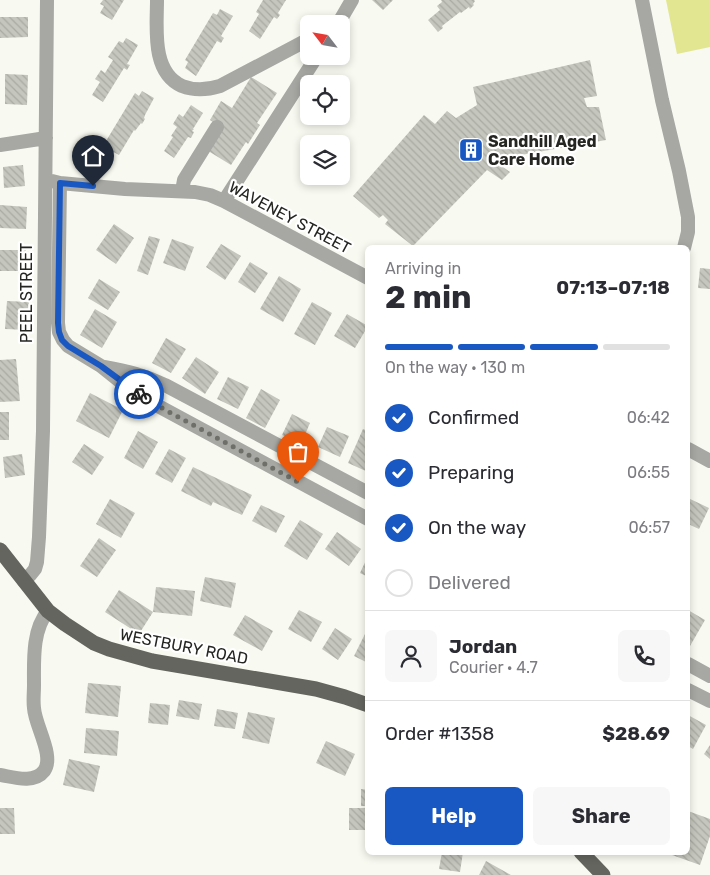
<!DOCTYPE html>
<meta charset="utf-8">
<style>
body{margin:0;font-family:Rubik,sans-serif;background:#f7f7f7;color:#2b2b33;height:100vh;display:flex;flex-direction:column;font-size:19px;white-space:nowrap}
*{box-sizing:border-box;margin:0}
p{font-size:16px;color:#7c7c81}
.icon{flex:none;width:28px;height:28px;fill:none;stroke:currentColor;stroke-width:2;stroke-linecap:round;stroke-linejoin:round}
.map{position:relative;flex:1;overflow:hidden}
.details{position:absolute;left:365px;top:245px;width:325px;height:610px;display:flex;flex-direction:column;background:#fff;border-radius:8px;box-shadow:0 2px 8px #0003}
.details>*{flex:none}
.needle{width:32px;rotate:301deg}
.buttons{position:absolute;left:300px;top:15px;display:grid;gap:10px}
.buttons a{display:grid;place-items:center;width:50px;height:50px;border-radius:8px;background:#fff;box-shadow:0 2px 8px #0003;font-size:25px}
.pin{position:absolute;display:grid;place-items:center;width:42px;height:42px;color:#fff;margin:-51px -21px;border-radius:50% 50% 50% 0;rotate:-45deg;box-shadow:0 0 5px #0007}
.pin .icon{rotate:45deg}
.courier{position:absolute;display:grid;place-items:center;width:50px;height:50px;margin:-25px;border:4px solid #1958c3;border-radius:50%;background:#fff;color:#222;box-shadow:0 1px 6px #0007}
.head em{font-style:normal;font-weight:700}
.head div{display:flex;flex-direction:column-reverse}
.head{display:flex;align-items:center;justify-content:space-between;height:85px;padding:0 20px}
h1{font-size:32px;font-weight:700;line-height:38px}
.bar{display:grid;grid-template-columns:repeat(4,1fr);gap:8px 5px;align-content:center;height:60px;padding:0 20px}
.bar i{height:6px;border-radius:4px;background:#e1e1e2}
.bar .on{background:#1958c3}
.bar p{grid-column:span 4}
.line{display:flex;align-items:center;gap:12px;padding:0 20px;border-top:1px solid #e1e1e2}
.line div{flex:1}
.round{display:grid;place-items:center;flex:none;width:52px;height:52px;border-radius:8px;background:#f7f7f7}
ol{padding:0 20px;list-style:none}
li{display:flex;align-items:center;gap:15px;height:55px}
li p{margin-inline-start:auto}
li .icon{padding:5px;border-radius:50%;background:#1958c3;color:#fff;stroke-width:4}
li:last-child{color:#7c7c81}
li i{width:28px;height:28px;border:2px solid #e1e1e2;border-radius:50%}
.button{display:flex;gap:10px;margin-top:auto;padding:10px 20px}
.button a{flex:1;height:58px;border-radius:8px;background:#1958c3;color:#fff;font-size:20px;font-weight:700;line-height:58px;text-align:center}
.button a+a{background:#f7f7f7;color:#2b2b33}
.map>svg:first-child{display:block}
.pitch{fill:#e2e690}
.building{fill:url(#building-back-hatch)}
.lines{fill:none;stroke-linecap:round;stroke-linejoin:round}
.minor{stroke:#a7a7a3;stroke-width:14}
.major{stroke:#65655f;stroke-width:15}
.done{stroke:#6f6f6a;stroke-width:5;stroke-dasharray:0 9}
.route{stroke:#1958c3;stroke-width:6}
.labels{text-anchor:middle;stroke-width:4.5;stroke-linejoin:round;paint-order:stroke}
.poi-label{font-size:16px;font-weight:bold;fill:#252522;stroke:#fff;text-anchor:start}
.street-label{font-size:16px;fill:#252522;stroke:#fff}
</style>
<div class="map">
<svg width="710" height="875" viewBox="0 0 710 875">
<defs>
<pattern id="building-back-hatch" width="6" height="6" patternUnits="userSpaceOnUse" patternTransform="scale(1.25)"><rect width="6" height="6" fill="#c5c6bd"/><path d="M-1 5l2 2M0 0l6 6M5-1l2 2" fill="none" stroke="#a9aaa2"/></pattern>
</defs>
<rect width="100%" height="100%" fill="#f8f9f0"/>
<path class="pitch" d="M 666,0 L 710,0 L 710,47 L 677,54 Z"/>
<path class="building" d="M 103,0 L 124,0 L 112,20 L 100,13 L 104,6 L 100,4 Z
M 263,0 L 286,0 L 278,13 L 280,15 L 277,19 L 274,17 L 260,39 L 249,31 L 259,14 L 256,12 Z
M 372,0 L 393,0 L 383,10 Z
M 441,0 L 474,0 L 475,1 L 473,4 L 474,5 L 470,9 L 469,7 L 461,13 L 460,12 L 442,26 L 443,28 L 438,32 L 428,20 L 440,10 L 437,6 L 442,2 Z
M 220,9 L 233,16 L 221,36 L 224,38 L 221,43 L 217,41 L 196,76 L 185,68 L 188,62 L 185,60 L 213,13 L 217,15 Z
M 0,17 L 28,17 L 28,37 L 0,38 Z
M 126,38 L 138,45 L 127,64 L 130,65 L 127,70 L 124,68 L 103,102 L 92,95 L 100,82 L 95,79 L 101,70 L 105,73 L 113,60 L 108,57 L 119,41 L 123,43 Z
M 590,60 L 597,96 L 584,98 L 587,107 L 599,107 L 606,140 L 493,160 L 510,172 L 502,180 L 487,170 L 413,246 L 385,224 L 388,220 L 383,215 L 379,218 L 353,196 L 424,115 L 435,124 L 447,111 L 456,118 L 477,105 L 473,87 Z
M 5,74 L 28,75 L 27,105 L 5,104 Z
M 251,77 L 277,93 L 257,123 L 260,125 L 248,144 L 246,142 L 231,165 L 205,149 L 220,127 L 210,120 L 221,101 L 232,108 Z
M 142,91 L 154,98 L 145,115 L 144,118 L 145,119 L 142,124 L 141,123 L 135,131 L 134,130 L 119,155 L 106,148 L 109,142 L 106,141 L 135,93 L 139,96 Z
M 191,105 L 203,113 L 193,129 L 194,129 L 192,131 L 194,132 L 191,138 L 188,137 L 174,158 L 164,151 L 173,137 L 171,136 L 177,127 L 173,124 L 179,114 L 183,117 Z
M 23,165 L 25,186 L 4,188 L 3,167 Z
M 0,205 L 27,207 L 26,229 L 0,228 Z
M 114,224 L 134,238 L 116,264 L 96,250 Z
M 149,236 L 160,239 L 148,275 L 137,271 Z
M 172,239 L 194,247 L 185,271 L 163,263 Z
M 221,244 L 241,256 L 225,280 L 206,267 Z
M 0,250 L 26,250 L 27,271 L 0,271 Z
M 250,262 L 268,273 L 255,293 L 238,282 Z
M 700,268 L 710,269 L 710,289 L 698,288 Z
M 279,276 L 301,289 L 283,322 L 260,309 Z
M 99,279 L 120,292 L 108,310 L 88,298 Z
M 7,301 L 29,302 L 27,330 L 5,329 Z
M 312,302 L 332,313 L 315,345 L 294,334 Z
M 95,309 L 117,322 L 102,348 L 80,335 Z
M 347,314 L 368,326 L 355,348 L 334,336 Z
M 166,338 L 186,349 L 171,373 L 152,363 Z
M 196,357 L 219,372 L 205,394 L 182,378 Z
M 16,359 L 20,401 L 0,402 L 0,360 Z
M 228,377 L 249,387 L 238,409 L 217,399 Z
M 261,389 L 280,400 L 265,428 L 246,418 Z
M 90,393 L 123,410 L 109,438 L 76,421 Z
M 0,412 L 9,412 L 9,440 L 0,440 Z
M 292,414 L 310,423 L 301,444 L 282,435 Z
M 327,427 L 349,436 L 340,457 L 318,447 Z
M 363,429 L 368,431 L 368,472 L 348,463 Z
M 138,431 L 158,442 L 143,469 L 124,458 Z
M 84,444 L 104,457 L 92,475 L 72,462 Z
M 169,449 L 186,458 L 172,483 L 155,474 Z
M 22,454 L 25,475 L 5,478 L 3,457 Z
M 193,467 L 252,495 L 242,515 L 213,502 L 211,506 L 181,491 Z
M 688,498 L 709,508 L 699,529 L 688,524 Z
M 110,499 L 135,513 L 121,538 L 96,524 Z
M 261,505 L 285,516 L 276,533 L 252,521 Z
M 300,520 L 323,534 L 307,560 L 284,546 Z
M 337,532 L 361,549 L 349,566 L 325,549 Z
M 99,538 L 116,550 L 97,577 L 80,566 Z
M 368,556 L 368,577 L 360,573 Z
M 205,577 L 236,583 L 231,608 L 200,601 Z
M 156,587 L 195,591 L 192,616 L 153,612 Z
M 119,590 L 153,612 L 139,634 L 105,612 Z
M 299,610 L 322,622 L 311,642 L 288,629 Z
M 688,610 L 705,620 L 690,646 L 688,645 Z
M 245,615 L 273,631 L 262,651 L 233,635 Z
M 335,628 L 352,639 L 338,660 L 322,649 Z
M 365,634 L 368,635 L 368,663 L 354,656 Z
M 88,683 L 121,686 L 118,717 L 85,713 Z
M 179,700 L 202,704 L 199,720 L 176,716 Z
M 150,703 L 170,705 L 168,725 L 148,723 Z
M 217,709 L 238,713 L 235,729 L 214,726 Z
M 248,712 L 275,718 L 269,744 L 242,738 Z
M 688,715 L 706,725 L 693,749 L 688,746 Z
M 86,728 L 119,731 L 117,756 L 84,753 Z
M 326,741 L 355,754 L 345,776 L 316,763 Z
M 710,745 L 710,759 L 704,754 Z
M 69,759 L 100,766 L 94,792 L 63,785 Z
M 361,789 L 368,790 L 368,806 L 361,806 Z
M 0,808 L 14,808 L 15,834 L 0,834 Z
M 349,808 L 368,808 L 368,830 L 349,830 Z
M 688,811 L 710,819 L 710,836 L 700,865 L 672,855 L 673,852 L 688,852 Z
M 442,852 L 463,852 L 460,872 L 439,869 Z
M 486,861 L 511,875 L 479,875 Z"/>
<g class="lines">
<path class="minor" d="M 157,0 C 157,28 151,72 182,86 C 195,91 207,90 220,86 L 309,39
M 642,0 L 662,100 L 679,171 L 688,217 L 688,232 L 684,248
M 338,24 L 352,0
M 0,145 L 46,138
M 52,181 L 60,183 L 125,189 L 195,192 L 210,195 L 224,201 L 368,278
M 60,183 L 58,323 L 59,332 L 63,340 L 68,346 L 101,366 L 121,382 L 160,407 L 368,519
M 182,191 L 184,180 L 217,127
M 224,201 L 317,56
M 104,367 C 127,371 144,375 165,385 L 368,493
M 688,449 L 710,461
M 24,581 L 31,574 L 35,569 L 37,562 L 39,537 L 43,431 L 47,0
M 688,664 L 710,676
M 688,690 L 710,701
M 0,775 C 13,777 34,784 44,771 C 55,756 35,726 34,708 C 33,701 34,693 34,685 C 34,661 32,630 48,611"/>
<path class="major" d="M 0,550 L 48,611 L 65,624 L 94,643 L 109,649 L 152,661 L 316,689 L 345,697 L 368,705
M 581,852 L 603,875"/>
</g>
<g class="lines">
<path class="done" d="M 139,394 L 160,407 L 298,482"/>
<path class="route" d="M 93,186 L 60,183 L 58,323 L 59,332 L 62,340 L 68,346 L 101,366 L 139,394"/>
</g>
<defs>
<symbol id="building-square" viewBox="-11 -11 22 22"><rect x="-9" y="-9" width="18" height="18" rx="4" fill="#1958c3" stroke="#fff"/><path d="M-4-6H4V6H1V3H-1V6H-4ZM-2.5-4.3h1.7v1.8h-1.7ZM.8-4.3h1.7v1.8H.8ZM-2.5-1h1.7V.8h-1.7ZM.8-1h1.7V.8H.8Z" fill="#fff"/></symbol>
</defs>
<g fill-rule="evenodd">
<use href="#building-square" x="457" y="136" width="28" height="28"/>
</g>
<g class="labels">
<g class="poi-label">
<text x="488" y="147">Sandhill Aged<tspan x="488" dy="18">Care Home</tspan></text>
</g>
<g class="street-label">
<text transform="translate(290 217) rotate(28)" y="6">WAVENEY STREET</text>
<text transform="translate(26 293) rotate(-90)" y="6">PEEL STREET</text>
<text transform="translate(184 646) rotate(11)" y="6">WESTBURY ROAD</text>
</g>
</g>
</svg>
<div class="buttons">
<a><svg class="needle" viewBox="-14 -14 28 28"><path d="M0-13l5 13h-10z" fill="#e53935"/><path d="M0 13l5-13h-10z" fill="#7c7c81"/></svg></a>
<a><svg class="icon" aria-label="locate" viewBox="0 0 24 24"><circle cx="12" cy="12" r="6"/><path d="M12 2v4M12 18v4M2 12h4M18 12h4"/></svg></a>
<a><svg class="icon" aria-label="layers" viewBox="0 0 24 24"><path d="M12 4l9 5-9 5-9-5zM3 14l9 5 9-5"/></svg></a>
</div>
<div class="pin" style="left:298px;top:482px;background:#ea580c"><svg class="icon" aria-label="bag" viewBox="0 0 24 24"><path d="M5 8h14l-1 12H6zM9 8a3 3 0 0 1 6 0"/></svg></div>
<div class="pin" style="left:93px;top:186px;background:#1f2937"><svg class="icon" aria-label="home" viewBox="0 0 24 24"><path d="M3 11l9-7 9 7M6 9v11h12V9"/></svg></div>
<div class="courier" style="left:139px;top:394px"><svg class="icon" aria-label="bike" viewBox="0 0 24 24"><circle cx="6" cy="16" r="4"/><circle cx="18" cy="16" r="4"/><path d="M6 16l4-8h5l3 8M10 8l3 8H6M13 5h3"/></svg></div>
<section class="details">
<div class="head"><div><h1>2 min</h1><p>Arriving in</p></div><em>07:13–07:18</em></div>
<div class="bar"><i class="on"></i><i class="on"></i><i class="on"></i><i></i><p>On the way · 130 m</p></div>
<ol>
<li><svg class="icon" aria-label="check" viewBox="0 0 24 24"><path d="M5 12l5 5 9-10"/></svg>Confirmed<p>06:42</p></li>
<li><svg class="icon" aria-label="check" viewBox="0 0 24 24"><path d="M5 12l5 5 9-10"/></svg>Preparing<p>06:55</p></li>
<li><svg class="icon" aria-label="check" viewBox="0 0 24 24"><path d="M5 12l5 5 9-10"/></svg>On the way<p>06:57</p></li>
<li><i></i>Delivered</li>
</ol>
<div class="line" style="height:90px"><a class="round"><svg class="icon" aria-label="person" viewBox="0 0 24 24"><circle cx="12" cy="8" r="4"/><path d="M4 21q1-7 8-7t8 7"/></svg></a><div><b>Jordan</b><p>Courier · 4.7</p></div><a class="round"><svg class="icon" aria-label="phone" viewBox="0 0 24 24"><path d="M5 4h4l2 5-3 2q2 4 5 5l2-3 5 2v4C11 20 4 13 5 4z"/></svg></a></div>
<div class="line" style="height:65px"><div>Order #1358</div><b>$28.69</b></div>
<div class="button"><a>Help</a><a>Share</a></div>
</section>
</div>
